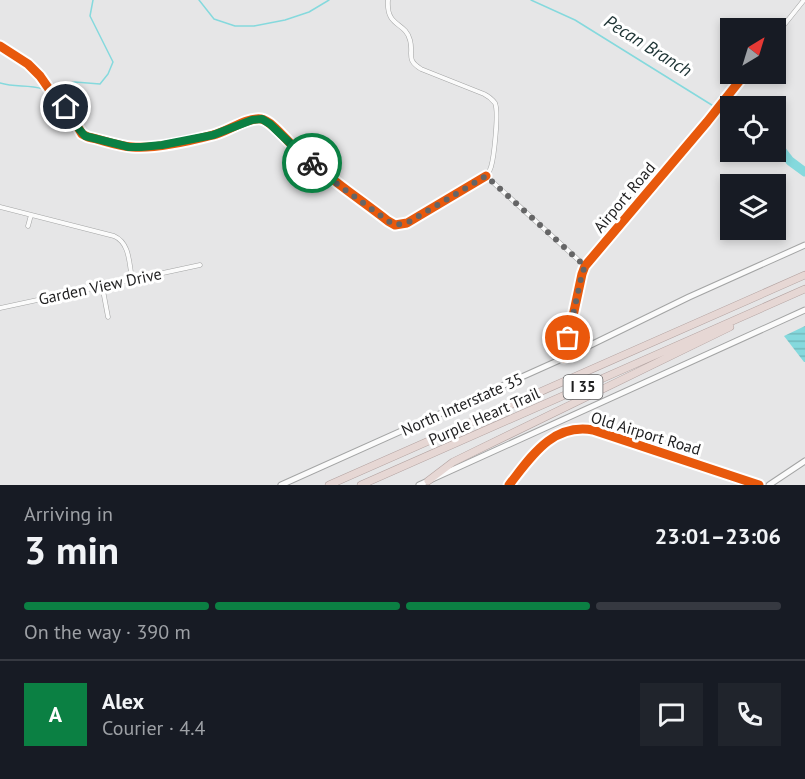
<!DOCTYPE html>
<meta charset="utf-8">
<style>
body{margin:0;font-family:"PT Sans",sans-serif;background:#20242c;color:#f1f3f6;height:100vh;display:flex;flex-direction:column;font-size:22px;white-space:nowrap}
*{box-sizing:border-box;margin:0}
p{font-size:20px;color:#9ea1a6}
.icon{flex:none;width:33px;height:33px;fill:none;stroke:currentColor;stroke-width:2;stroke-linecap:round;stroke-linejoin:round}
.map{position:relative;height:485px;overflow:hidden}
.panel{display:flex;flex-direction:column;background:#171b24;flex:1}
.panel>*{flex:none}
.needle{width:39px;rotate:38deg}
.buttons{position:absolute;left:720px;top:18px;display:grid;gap:12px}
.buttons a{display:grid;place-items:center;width:66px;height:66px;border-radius:0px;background:#171b24;box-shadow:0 3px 9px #0003;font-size:30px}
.pin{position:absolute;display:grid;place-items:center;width:51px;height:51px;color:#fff;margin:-26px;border:3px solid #fff;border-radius:50%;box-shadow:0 2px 6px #0007}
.courier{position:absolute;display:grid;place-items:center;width:60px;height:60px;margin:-30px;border:4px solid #0b8043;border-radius:50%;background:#fff;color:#222;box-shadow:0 2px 8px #0007}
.headline em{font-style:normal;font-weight:800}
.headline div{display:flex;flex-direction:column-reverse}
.headline{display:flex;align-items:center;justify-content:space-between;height:102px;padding:0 24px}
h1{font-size:39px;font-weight:800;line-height:45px}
.bar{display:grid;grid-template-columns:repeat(4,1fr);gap:9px 6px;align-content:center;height:72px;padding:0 24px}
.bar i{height:8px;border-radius:4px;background:#363941}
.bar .selected{background:#0b8043}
.bar p{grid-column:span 4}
.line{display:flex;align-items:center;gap:15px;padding:0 24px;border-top:2px solid #363941}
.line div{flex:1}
.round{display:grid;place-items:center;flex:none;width:63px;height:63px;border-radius:0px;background:#20242c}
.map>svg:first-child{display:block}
.water{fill:url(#water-rules)}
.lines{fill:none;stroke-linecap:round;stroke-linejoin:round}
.stream{stroke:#85d9dd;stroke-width:1.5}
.river{stroke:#85d9dd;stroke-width:9}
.street-casing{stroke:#a3a4a4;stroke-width:5}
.secondary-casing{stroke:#a3a4a4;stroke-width:7}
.highway-casing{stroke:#b2a2a0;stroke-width:8}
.street{stroke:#fbfbfb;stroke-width:4}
.secondary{stroke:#fbfbfb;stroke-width:5}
.highway{stroke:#e6d7d4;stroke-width:7}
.cycleway-casing{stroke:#fff;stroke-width:13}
.cycleway{stroke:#e8590c;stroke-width:9}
.done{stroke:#656566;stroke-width:6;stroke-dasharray:0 10.8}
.route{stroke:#0b8043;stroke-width:8}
.labels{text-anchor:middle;stroke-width:6;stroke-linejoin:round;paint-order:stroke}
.shield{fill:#fff;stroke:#626263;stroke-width:1.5}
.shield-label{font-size:15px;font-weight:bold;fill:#1f1f20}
.street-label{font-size:16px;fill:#1f1f20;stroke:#fff}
.water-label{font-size:18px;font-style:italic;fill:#1c3233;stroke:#fff}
</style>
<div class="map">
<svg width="805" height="485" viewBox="0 0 805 485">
<defs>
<pattern id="water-rules" width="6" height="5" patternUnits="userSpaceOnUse" patternTransform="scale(1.5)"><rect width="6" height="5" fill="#85d9dd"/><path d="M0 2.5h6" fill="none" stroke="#72babd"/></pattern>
</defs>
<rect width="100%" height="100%" fill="#e6e6e7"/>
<path class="water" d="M 805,326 L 805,362 L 804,362 L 784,336 Z"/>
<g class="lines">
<path class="stream" d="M 199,0 L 214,19 L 235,26 L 254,26 L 285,20 L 309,12 L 329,0
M 531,0 L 575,20 L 715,107
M 0,83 C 16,88 27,84 43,89
M 53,86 L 75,82 L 100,84 L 108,74 L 113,62 L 90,16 L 93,0"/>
<path class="river" d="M 721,112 L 730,115
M 776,143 L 790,161 L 805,172"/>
<defs>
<path id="street" d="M 388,0 C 386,28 405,21 410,40 C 414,54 405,59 421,69 L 484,94 C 488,96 492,99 495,103 C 499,112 494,157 491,167 C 490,171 489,172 486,176
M 776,35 L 804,0
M 0,46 L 28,64 L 40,76 L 49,89 L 66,107 L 82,134 L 88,137 C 103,140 117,146 132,147 C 156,149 190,141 213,135 C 227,132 247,117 261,119 C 272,121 286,140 295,148 C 324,175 357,197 388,221 L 395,225 L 407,223 L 486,176
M 486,176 L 585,266
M 0,207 L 114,236 C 130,243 129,263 132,279
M 28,226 L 31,215
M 102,285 L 108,317
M 0,308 L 200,265
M 564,357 L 582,274 L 585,266 L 707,122 L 745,74
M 509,485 C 531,457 552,423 593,430 L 759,485"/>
<path id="secondary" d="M 281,485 L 564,358 L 689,297 L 805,245
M 419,485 L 805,310
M 769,485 L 805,461"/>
<path id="highway" d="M 428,481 L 453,462 L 730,327
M 329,485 L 805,275
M 361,485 L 805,289"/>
</defs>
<use href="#street" class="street-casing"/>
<use href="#secondary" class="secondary-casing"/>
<use href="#highway" class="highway-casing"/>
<use href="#street" class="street"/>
<use href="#secondary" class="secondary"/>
<use href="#highway" class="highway"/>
<defs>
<path id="cycleway" d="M 0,46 L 28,64 L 40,76 L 49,89 L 66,107 L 82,134 L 88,137 C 103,140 117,146 132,147 C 156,149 190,141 213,135 C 227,132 247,117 261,119 C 272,121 286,140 295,148 C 324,175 357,197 388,221 L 395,225 L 407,223 L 486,176
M 564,358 L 582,274 L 585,266 L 707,122 L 745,74
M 509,485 C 531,457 552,423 593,430 L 759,485"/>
</defs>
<use href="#cycleway" class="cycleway-casing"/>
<use href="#cycleway" class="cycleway"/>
</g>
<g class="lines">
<path class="done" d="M 312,163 L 333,181 L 388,221 L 395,225 L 407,223 L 486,176 L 585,266 L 582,274 L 568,338"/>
<path class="route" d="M 66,107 L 79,129 L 85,136 L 129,147 L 141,147 L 162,145 L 213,135 L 252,120 L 262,119 L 270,124 L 295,148 L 312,163"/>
</g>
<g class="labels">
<rect class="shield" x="563.5" y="375" width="39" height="24" rx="4.5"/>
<g class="shield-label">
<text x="583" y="392">I 35</text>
</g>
<g class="street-label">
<text transform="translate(624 197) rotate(-50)" y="6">Airport Road</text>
<text transform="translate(100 286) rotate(-12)" y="6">Garden View Drive</text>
<text transform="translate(462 404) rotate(-24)" y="6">North Interstate 35</text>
<text transform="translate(484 416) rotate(-24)" y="6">Purple Heart Trail</text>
<text transform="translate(646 433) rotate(17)" y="6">Old Airport Road</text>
</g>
<g class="water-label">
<text transform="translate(648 46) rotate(32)" y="6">Pecan Branch</text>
</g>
</g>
</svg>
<div class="buttons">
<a><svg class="needle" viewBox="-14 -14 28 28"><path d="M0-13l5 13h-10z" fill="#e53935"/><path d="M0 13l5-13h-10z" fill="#9ea1a6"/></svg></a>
<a><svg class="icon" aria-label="locate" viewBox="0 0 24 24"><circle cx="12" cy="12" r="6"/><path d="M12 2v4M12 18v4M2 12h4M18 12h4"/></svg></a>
<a><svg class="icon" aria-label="layers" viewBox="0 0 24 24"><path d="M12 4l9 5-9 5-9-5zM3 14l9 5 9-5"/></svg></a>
</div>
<div class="pin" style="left:568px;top:338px;background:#ea580c"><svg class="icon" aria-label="bag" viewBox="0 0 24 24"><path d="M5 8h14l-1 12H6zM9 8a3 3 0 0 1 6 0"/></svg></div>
<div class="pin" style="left:66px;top:107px;background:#1f2937"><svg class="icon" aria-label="home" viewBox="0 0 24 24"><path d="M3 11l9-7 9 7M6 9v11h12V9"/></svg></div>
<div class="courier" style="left:312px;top:163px"><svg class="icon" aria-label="bike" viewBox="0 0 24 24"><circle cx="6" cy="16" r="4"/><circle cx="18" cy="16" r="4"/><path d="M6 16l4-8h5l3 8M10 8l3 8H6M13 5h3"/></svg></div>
</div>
<section class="panel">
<div class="headline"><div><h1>3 min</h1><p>Arriving in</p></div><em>23:01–23:06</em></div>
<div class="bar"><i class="selected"></i><i class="selected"></i><i class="selected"></i><i></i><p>On the way · 390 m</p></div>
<div class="line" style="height:108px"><b class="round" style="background:#0b8043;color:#fff">A</b><div><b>Alex</b><p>Courier · 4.4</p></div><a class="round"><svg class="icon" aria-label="chat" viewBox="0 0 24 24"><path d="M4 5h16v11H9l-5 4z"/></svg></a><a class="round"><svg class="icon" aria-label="phone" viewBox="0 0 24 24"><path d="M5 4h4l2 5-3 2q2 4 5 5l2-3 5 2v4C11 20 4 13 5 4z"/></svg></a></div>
</section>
